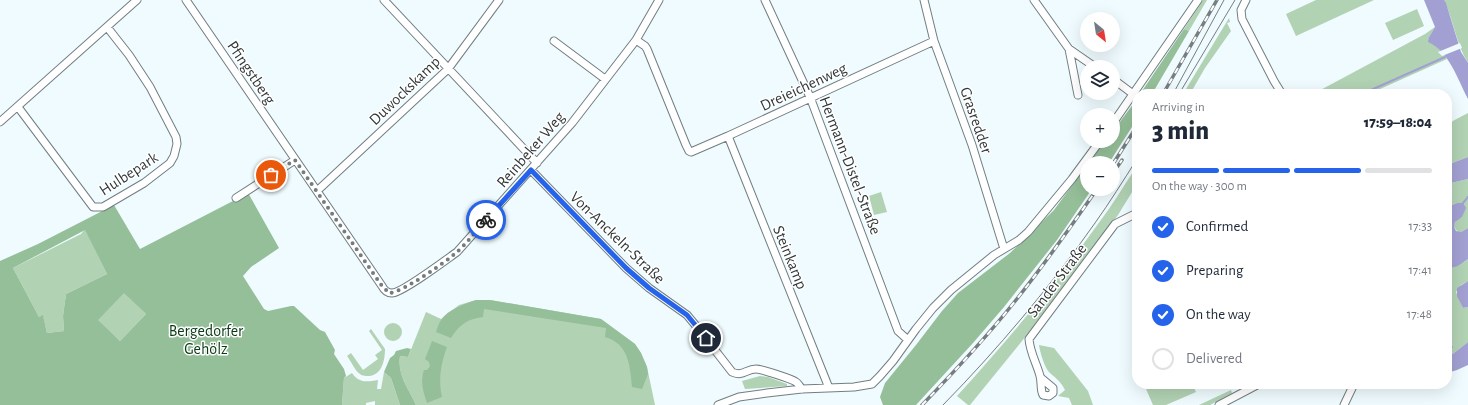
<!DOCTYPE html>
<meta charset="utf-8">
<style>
body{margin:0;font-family:"Alegreya Sans",sans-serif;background:#f2f2f3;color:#1f2937;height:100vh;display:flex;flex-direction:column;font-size:15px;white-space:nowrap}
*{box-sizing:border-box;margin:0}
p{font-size:13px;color:#747a83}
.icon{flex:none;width:22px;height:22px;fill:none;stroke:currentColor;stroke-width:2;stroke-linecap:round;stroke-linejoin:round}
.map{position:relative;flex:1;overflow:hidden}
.drawer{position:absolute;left:1132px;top:89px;width:320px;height:300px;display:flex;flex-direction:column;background:#fff;border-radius:16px;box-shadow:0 4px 16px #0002}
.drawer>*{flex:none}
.needle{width:26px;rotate:150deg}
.tools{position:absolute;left:1080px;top:12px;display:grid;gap:8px}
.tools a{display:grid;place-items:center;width:40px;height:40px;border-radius:50%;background:#fff;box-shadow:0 4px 16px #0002;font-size:20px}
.pin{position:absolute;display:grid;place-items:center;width:34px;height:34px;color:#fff;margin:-17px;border:2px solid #fff;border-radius:50%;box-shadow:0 1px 4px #0007}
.courier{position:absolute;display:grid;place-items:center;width:40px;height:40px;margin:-20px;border:3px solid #2563eb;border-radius:50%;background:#fff;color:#222;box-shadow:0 1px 5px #0007}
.overview em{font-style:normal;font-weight:800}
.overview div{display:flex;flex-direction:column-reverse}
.overview{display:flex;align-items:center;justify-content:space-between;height:68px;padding:0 20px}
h1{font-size:26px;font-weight:800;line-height:30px}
.bar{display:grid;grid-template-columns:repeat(4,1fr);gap:6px 4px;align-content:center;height:48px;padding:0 20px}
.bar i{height:5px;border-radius:3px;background:#e0e1e3}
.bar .active{background:#2563eb}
.bar p{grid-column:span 4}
ol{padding:0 20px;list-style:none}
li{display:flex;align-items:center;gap:12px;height:44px}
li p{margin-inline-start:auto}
li .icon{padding:4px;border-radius:50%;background:#2563eb;color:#fff;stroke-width:4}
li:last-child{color:#747a83}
li i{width:22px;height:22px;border:2px solid #e0e1e3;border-radius:50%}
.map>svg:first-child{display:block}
.green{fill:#b2d2b4}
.forest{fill:#95bf98;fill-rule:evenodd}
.water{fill:#a2a0d2}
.pier{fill:#effbfe}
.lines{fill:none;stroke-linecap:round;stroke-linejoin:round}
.stream{stroke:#a2a0d2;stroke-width:2}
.minor-casing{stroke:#717e82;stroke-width:9}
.minor{stroke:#fff;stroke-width:7}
.tram{stroke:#767e81;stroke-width:1}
.rail-casing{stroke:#767e81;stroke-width:3.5}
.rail{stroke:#fff;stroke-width:2;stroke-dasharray:6;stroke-linecap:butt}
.done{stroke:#747c7e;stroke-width:4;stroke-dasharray:0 7.2}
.route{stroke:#2563eb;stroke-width:5}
.labels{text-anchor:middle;stroke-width:3;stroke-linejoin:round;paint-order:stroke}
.street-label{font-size:16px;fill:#313739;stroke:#fff}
.park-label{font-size:16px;fill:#0a3a15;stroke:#fff}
</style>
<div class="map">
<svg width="1468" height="405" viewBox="0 0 1468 405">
<rect width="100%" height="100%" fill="#effbfe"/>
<path class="green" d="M 1203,0 L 1207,0 L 1189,31 L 1184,29 Z
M 1316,0 L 1374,0 L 1296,36 L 1286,14 Z
M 1444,0 L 1468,0 L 1468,63 C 1456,44 1454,21 1444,0 Z
M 1417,9 L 1424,26 L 1393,40 L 1385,23 Z
M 1229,18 L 1230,22 L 1227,23 L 1231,31 L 1205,68 L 1190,94 L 1183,94 Z
M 1435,27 L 1429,37 L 1447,59 L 1369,94 L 1313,94 L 1425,34 Z
M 1468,113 L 1468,157 L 1447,165 L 1447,124 Z
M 1137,166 L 1137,184 L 1118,215 L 1022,341 L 970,405 L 968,405 L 957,396 C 1007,341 1055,284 1098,224 C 1112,206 1124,185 1137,166 Z
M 1468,179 L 1468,228 L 1461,232 L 1458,232 L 1454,227 C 1454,221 1458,219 1462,217 L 1463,203 L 1457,203 L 1447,207 L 1447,185 L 1451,183 Z
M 881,192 L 887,212 L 874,215 L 869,196 Z
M 85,229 L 107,274 L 66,294 L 63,316 L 64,331 L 47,333 L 43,316 L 39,317 L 13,268 L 81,234 Z
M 1468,259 L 1468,281 L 1461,285 L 1456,292 L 1463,308 L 1468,307 L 1468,342 L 1454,353 L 1447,357 L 1447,267 C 1456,268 1461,264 1468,259 Z
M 121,289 L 146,314 L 120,341 L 94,317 Z
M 476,300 L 490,300 L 601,319 L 635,344 L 641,353 L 647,367 L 655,405 L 416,405 C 409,389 397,375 400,356 L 408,357 L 426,312 L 441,319 L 459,305 Z
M384 332a9 9 0 1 1 18 0a9 9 0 1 1-18 0Z
M 371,329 L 385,349 C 385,360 382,375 369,376 C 367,376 362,376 360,374 C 355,371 351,361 347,356 L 351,353 L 363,370 L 378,359 L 375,355 L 382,350 L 369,331 Z
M 1039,345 L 1054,348 L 1088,391 L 1093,405 L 1072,405 L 1069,398 L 1058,396 L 1065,390 C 1061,382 1057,379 1050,373 C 1045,369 1040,352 1039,345 Z
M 384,372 L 391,378 L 400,405 L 375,405 L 375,401 L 366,403 L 366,405 L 342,405 L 344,378 L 352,373 C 359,383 366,382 378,380 L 377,389 L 381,389 Z
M 760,376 L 768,377 L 787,384 L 787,386 L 745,389 L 742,381 Z
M 1158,384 L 1192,384 L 1196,392 L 1166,405 L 1153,405 L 1146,389 Z
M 1231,390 L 1232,393 L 1210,405 L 1199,405 Z"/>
<path class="forest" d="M 1184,29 L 1189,31 L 1152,94 L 1140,94 Z
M 1137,99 L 1137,119 L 1109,163 L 1089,163 L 1105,141 L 1113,141 L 1113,131 Z
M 1087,165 L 1087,189 L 1092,189 L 1057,240 L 1004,307 L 973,343 L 916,405 L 883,405 L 880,397 L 885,383 L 916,345 L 942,311 L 958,293 L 1010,253 L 1054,210 Z
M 247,191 L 279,248 L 251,267 L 243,276 L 264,309 L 268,311 L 291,306 L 294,306 L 320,330 L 325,332 L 335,350 L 334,354 L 344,369 L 346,376 L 344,378 L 342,405 L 0,405 L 0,261 L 38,244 L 114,205 L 140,249 L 233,201 ZM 85,230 L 107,274 L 66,294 L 63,316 L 64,331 L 47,333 L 43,315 L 39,317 L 13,268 ZM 124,293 L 146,314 L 120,341 L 98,320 Z
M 476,300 L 490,300 L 601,319 L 635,344 L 641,353 L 647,367 L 648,374 L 642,389 L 632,387 C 630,366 629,344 605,337 L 606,328 L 484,309 L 483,317 C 467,319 459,325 451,338 L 436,332 C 437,328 439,323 441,320 C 448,309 465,304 476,300 Z
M 432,341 L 447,347 C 441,364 438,379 442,397 L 427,403 C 423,391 420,382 424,370 L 427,370 L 430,366 L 429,362 L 425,359 Z
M 407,348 L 411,349 L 408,357 L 400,356 C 397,375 409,389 416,405 L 400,405 L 391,378 L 384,372 L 390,358 L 394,355 L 396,351 Z"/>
<path class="water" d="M 1424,0 L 1444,0 L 1446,3 L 1461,52 L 1468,63 L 1468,99 C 1458,80 1449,51 1428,42 L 1429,37 L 1435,27 Z
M 1468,157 L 1468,179 L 1451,183 L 1447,185 L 1447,165 Z
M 1457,203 L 1463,203 L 1466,208 L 1462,217 L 1455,222 L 1454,227 L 1456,231 L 1461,232 L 1468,228 L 1468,259 C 1461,264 1456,269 1447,267 L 1447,207 Z
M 1468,281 L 1468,307 L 1463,308 L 1457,296 L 1457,288 Z
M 1468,342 L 1468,365 L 1457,370 L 1447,373 L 1447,357 L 1454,353 Z"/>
<path class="pier" d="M 1460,43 L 1462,48 L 1442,56 L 1438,52 Z"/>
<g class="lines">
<path class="stream" d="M 1362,94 L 1445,57
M 1463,203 L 1468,197
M 1447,348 L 1452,347"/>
<defs>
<path id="minor" d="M 186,0 L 382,286 C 384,290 387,293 392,293 C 402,293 447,259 457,252 L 572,123 L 636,40 L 659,0
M 384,0 L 537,163
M 765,0 L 810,97 L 898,331 L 908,340
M 924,0 L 934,41 L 972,145 L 1004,249
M 1034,0 L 1069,49 L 1095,67
M 1246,0 L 1241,10 L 1242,19 L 1274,81 L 1282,94
M 636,40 L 645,46 L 647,49 L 686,145 L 689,151 L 691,152 L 728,136 L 934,41
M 554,41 L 605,79
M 1069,49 L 1078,95
M 1113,79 L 1133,94
M 18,107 L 93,207 L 103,207 L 144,183 L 170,163 L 174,156 L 177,144 L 176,137 L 150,87 L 129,55 L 107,27
M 0,122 L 137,0
M 1113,123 L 1198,0
M 728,136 L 829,388
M 531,170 L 626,268 L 649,288 L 687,315 L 697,327 L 732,372 C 743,377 746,369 756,369 C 761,369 792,379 796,382 C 798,383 800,387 802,389
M 317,191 L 448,69 L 499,0
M 236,198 L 295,160
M 1041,378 L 1053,388 L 1053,393 L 1049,396 L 1043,395 C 1040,389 1042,383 1040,376 C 1037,364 1030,353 1029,339 L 1115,224 L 1137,213
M 718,405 L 739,397 L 767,393 L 802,389 L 854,387 L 872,384 L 880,376 L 893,361 L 916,329 L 933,308 L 951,290 L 994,255 L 1019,240 L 1028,232 L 1072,179 L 1100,141
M 1219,405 L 1259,384
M 1344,405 L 1354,384"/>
</defs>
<use href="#minor" class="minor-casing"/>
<use href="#minor" class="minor"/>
<path class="tram" d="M 1173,94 L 1224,0
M 1179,94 L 1235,0
M 943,405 C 998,349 1050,287 1095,223 C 1110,202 1123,181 1137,159"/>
<defs>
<path id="rail" d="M 1163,94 L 1217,0
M 1113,164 L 1137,126
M 1113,173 L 1122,160
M 922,405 C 953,373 984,340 1012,305 C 1042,268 1070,228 1097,189"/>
</defs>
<use href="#rail" class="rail-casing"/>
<use href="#rail" class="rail"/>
</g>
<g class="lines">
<path class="done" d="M 271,175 L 295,160 L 382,286 L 389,293 C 402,293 447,261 457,252 C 468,242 477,230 486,220"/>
<path class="route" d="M 486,220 L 531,170 L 626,268 L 649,288 L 687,315 L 706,338"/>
</g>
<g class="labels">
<g class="street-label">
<text transform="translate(252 72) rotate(56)" y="6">Pfingstberg</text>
<text transform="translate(803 86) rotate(-25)" y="6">Dreieichenweg</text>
<text transform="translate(404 90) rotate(-44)" y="6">Duwockskamp</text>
<text transform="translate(977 120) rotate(71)" y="6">Grasredder</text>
<text transform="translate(530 149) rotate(-49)" y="6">Reinbeker Weg</text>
<text transform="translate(851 165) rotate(69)" y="6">Hermann-Distel-Straße</text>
<text transform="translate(128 173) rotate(-33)" y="6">Hulbepark</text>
<text transform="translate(618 237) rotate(44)" y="6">Von-Anckeln-Straße</text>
<text transform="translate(791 257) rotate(68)" y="6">Steinkamp</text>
<text transform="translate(1056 280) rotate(-53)" y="6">Sander Straße</text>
</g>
<g class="park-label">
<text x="206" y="336">Bergedorfer<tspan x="206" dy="18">Gehölz</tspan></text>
</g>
</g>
</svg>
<div class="tools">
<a><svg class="needle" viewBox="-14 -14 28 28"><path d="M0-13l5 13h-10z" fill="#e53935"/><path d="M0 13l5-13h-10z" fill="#747a83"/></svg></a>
<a><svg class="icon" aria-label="layers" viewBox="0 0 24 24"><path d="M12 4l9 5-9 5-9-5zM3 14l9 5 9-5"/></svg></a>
<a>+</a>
<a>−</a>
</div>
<div class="pin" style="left:271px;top:175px;background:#ea580c"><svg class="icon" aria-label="bag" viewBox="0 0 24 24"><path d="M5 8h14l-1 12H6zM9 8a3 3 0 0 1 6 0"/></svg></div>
<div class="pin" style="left:706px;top:338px;background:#1f2937"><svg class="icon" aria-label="home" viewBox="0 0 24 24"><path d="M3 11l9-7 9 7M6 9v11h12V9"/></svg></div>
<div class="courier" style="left:486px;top:220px"><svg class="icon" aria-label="bike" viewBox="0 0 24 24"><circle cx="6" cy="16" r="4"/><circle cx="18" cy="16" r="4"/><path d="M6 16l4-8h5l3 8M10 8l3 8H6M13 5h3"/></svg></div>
<section class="drawer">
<div class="overview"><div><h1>3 min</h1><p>Arriving in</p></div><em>17:59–18:04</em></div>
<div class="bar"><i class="active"></i><i class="active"></i><i class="active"></i><i></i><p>On the way · 300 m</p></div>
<ol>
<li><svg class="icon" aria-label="check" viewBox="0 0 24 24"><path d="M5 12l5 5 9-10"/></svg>Confirmed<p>17:33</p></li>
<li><svg class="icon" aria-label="check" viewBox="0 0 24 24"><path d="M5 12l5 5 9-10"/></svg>Preparing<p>17:41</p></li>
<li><svg class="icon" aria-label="check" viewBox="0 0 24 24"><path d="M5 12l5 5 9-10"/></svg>On the way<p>17:48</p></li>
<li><i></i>Delivered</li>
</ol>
</section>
</div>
